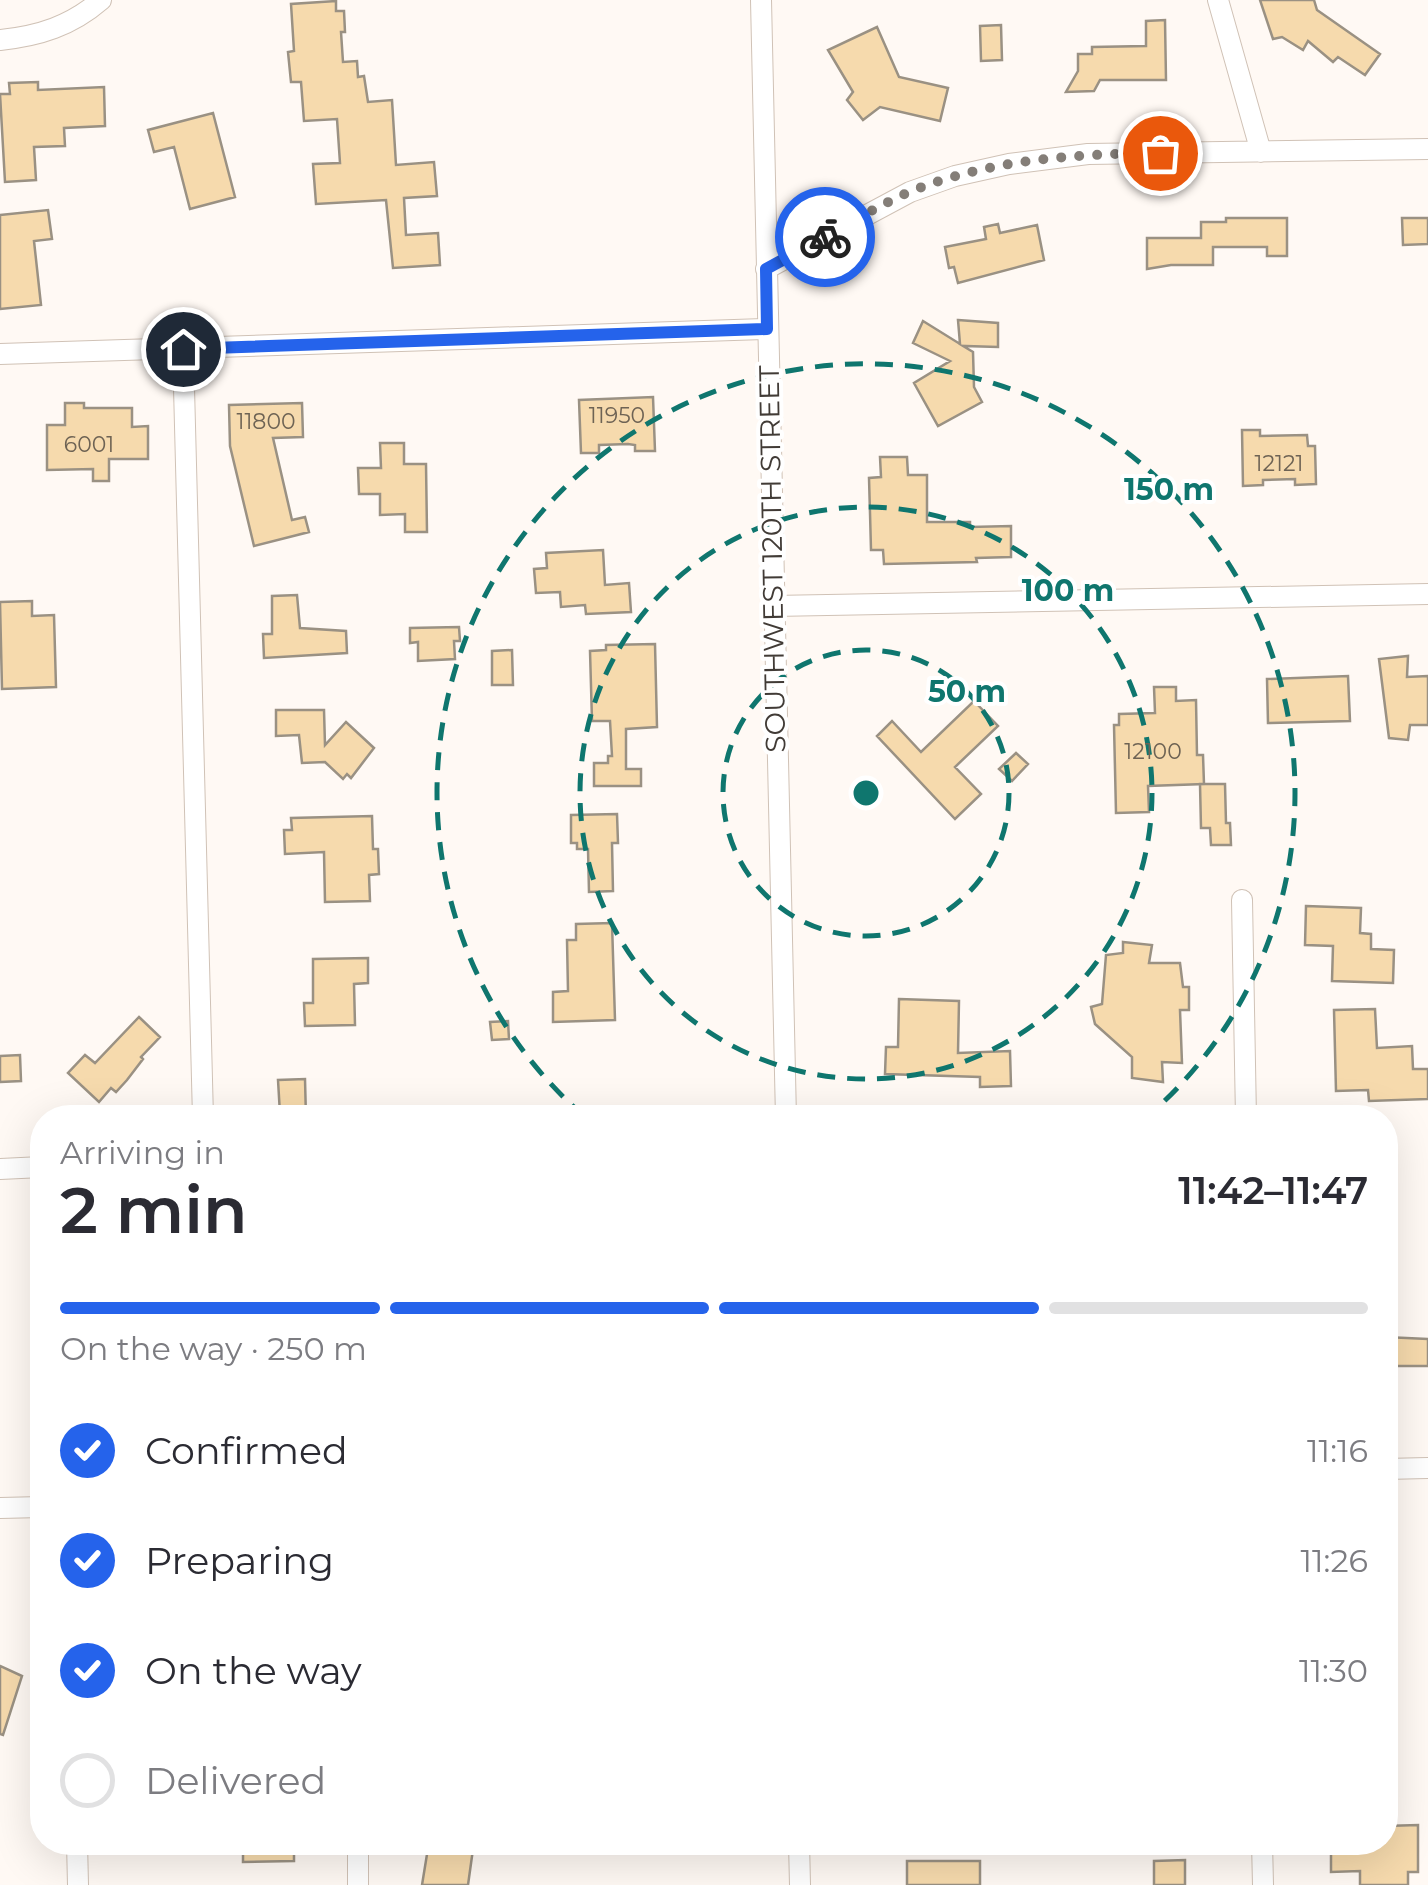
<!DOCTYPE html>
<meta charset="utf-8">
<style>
body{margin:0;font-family:Montserrat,sans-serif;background:#f7f7f7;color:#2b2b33;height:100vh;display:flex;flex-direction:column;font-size:38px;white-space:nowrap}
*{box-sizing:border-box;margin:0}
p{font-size:32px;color:#7c7c81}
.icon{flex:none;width:55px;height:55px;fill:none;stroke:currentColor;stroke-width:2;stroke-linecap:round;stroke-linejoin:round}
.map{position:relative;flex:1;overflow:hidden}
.panel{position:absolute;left:30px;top:1105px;width:1368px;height:750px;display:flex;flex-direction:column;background:#fff;border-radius:40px;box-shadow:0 10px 40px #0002}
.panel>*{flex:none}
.pin{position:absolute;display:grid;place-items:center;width:85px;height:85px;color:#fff;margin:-42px;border:5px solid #fff;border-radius:50%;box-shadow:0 2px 10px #0007}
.courier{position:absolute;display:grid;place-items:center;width:100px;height:100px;margin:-50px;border:8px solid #2563eb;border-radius:50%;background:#fff;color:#222;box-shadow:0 2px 12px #0007}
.head em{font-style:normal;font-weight:600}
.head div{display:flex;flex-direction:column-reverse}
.head{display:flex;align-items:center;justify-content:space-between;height:170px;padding:0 30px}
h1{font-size:65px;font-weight:600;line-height:75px}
.bar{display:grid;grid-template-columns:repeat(4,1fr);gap:15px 10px;align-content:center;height:120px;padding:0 30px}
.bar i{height:12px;border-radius:8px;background:#e1e1e2}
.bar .selected{background:#2563eb}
.bar p{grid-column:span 4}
ol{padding:0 30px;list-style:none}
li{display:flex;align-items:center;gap:30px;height:110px}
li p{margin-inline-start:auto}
li .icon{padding:10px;border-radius:50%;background:#2563eb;color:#fff;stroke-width:4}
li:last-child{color:#7c7c81}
li i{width:55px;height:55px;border:5px solid #e1e1e2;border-radius:50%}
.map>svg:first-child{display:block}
.building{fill:#f6daad;stroke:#9a9183;stroke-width:2.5}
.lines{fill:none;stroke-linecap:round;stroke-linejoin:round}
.minor-casing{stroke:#d0c2b6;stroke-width:22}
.minor{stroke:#fff;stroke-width:20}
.done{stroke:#847e78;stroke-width:10;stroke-dasharray:0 18}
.route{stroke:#2563eb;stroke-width:12}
.ring{fill:none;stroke:#0f766e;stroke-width:5;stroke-dasharray:18 12}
.labels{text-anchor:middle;stroke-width:8;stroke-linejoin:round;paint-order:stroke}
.number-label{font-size:22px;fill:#6e6354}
.street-label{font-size:28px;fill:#413b36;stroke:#fff}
.centre{fill:#0f766e;stroke:#fff;stroke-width:5}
.ring-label{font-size:30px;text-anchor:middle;font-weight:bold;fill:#0f766e;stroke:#fff;stroke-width:8;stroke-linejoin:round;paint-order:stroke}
</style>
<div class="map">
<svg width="1428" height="1885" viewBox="0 0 1428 1885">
<rect width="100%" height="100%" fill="#fff9f4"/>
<path class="building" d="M 1260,0 L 1314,0 L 1317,10 L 1380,54 L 1365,75 L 1338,57 L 1333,62 L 1308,41 L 1303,50 L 1282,37 L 1273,39 Z
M 336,1 L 336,11 L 344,11 L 345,32 L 341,32 L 343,62 L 357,61 L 358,77 L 364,76 L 368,102 L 392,100 L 396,165 L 434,162 L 437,196 L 404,198 L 406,235 L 438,233 L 440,265 L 393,268 L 386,200 L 316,204 L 313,164 L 340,163 L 337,119 L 304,121 L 301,82 L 291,82 L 288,52 L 294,51 L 291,4 Z
M 1165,20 L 1166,80 L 1100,80 L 1094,91 L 1066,92 L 1078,71 L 1078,54 L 1092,54 L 1092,47 L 1146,46 L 1146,21 Z
M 1001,25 L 1002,60 L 981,61 L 980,26 Z
M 877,27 L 899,77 L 948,88 L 940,121 L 880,107 L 863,120 L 847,100 L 853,92 L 828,50 Z
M 38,82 L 38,90 L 104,87 L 105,126 L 64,128 L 65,146 L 34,147 L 36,180 L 5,182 L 0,94 L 10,94 L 9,83 Z
M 213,113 L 235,197 L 190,209 L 174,147 L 154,152 L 148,130 Z
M 48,210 L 52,239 L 34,241 L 41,305 L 0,309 L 0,215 Z
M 1226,218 L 1287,218 L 1287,256 L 1267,256 L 1267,247 L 1213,247 L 1213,265 L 1171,265 L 1147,269 L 1147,238 L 1201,238 L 1201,222 L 1226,222 Z
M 1402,218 L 1428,218 L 1428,244 L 1403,245 Z
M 998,224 L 1000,233 L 1037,225 L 1044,260 L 958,283 L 954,267 L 949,268 L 945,247 L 986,239 L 984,227 Z
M 958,320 L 998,323 L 998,347 L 963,346 L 973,352 L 974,387 L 982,402 L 938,426 L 914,383 L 950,361 L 913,343 L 923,321 L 960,344 Z
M 653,397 L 655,451 L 635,451 L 635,445 L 628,444 L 599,445 L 599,453 L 581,453 L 579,400 Z
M 65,403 L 84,403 L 84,408 L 132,408 L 132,427 L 148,426 L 148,459 L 109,459 L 109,481 L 93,481 L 93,469 L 47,470 L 47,425 L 65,425 Z
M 302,403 L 303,437 L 273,438 L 292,520 L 305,517 L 309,532 L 254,546 L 230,446 L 229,405 Z
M 1242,430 L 1260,430 L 1260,436 L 1307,435 L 1308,446 L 1315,446 L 1316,484 L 1295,485 L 1295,479 L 1263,480 L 1263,485 L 1243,486 Z
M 380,443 L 404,443 L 404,464 L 426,464 L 427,532 L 405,532 L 405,514 L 380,515 L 380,494 L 359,494 L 358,468 L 381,468 Z
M 880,457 L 907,457 L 908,475 L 927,475 L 927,522 L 970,522 L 970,527 L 1011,526 L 1011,557 L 976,558 L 977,562 L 884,564 L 883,550 L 871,550 L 870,513 L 869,478 L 881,477 Z
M 603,550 L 605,585 L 629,583 L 631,612 L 586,614 L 585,605 L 561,607 L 560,592 L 536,593 L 534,569 L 547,568 L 546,553 Z
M 297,595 L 300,628 L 346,631 L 347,653 L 264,658 L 263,634 L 272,634 L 272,596 Z
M 32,601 L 32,616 L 54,615 L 56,687 L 2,689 L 0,602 Z
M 459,627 L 460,641 L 454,641 L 455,659 L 418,661 L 418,642 L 410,643 L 410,628 Z
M 655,644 L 657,727 L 626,729 L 626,769 L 641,769 L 641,786 L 594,786 L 594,763 L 608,763 L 608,756 L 612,756 L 610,721 L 592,721 L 590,651 L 606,650 L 606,645 Z
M 512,650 L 513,685 L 492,685 L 492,651 Z
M 1408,656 L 1407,677 L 1428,676 L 1428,725 L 1410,725 L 1408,740 L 1389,738 L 1379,659 Z
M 1348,676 L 1350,721 L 1268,723 L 1267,679 Z
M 1154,687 L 1176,687 L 1176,701 L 1196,700 L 1197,755 L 1203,755 L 1204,784 L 1148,786 L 1149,812 L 1116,813 L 1114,725 L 1119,725 L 1119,714 L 1155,713 Z
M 974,701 L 998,726 L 955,767 L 981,794 L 955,819 L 877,736 L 892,721 L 921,752 Z
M 276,710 L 324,710 L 325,745 L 346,722 L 374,748 L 351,778 L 347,774 L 343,779 L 325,762 L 302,763 L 299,735 L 276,736 Z
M 1016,753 L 1028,764 L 1012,781 L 999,769 Z
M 1200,784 L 1225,784 L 1226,823 L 1230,823 L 1231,845 L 1211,845 L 1210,828 L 1201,828 Z
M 617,814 L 618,843 L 612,843 L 613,891 L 589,892 L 588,849 L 577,849 L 577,843 L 571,843 L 571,815 Z
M 372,816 L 373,849 L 378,849 L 379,874 L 369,875 L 370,901 L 325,902 L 324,852 L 285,854 L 284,830 L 292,830 L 291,818 Z
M 1306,906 L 1361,908 L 1360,933 L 1371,934 L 1371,949 L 1394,950 L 1393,983 L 1332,981 L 1333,946 L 1305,945 Z
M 612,923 L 615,1020 L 553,1022 L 553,992 L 568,991 L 567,940 L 576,940 L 576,924 Z
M 1123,942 L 1152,945 L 1149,963 L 1180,963 L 1183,987 L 1189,987 L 1189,1010 L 1180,1010 L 1182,1063 L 1162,1062 L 1163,1082 L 1132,1078 L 1132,1057 L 1095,1024 L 1091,1007 L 1102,1004 L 1106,955 L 1123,953 Z
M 368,958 L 368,983 L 354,984 L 355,1025 L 305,1026 L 304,1003 L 313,1003 L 313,959 Z
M 899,999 L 959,1001 L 958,1053 L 1010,1051 L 1011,1086 L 980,1087 L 980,1077 L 885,1074 L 886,1047 L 898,1047 Z
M 1375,1009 L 1377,1048 L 1412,1046 L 1413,1069 L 1428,1069 L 1428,1099 L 1369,1101 L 1368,1090 L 1336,1091 L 1334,1010 Z
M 139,1017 L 160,1037 L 141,1057 L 143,1059 L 127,1080 L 116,1092 L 111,1088 L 99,1102 L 68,1073 L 85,1055 L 95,1063 Z
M 508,1021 L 509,1039 L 492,1040 L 490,1022 Z
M 20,1055 L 21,1081 L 0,1082 L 0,1056 Z
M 305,1079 L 306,1118 L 280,1114 L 278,1080 Z
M 1385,1337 L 1428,1339 L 1428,1366 L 1385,1366 Z
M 0,1666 L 22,1676 L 3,1735 L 0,1734 Z
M 1418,1825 L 1418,1872 L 1408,1872 L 1408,1885 L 1360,1885 L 1360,1871 L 1331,1872 L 1331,1842 L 1385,1842 L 1385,1826 Z
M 243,1842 L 294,1842 L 294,1861 L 243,1862 Z
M 429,1842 L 474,1842 L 468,1885 L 422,1885 Z
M 1185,1860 L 1185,1885 L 1154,1885 L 1154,1861 Z
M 907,1861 L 980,1861 L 980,1885 L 907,1885 Z"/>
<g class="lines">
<defs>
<path id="minor" d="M 761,0 L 786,1118
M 1218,0 L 1261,152
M 0,40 C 39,36 71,26 101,0
M 766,269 L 910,192 L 955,176 L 1009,164 L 1088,154 L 1428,149
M 183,349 L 203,1118
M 0,354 L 767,329
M 773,606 L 1428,594
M 1242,900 L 1246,1118
M 0,1169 L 42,1167
M 1385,1469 L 1428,1468
M 0,1508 L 42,1507
M 77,1842 L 78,1885
M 799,1842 L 800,1885
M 1262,1842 L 1263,1885
M 358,1885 L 358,1842"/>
</defs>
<use href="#minor" class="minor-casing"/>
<use href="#minor" class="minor"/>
</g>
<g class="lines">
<path class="done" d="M 825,237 C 854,221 883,203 914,190 C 993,159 1076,154 1160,153"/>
<path class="route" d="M 183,349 L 767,329 L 766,269 L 825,237"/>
</g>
<g class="ring">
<circle cx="866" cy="793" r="143"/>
<circle cx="866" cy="793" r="286"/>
<path d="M585 1117A429 429 0 1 1 1147 1117"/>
</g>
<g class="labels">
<g class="number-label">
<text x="617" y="423">11950</text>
<text x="266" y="429">11800</text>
<text x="89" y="452">6001</text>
<text x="1279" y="471">12121</text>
<text x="1153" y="759">12100</text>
</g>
<g class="street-label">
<text transform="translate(772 559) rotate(-91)" y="10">SOUTHWEST 120TH STREET</text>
</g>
</g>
<circle cx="866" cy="793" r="15" class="centre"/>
<g class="ring-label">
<text x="1169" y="500">150 m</text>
<text x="1068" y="601">100 m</text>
<text x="967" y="702">50 m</text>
</g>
</svg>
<div class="pin" style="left:1160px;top:153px;background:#ea580c"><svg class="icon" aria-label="bag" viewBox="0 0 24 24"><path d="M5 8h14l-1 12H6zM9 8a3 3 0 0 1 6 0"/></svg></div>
<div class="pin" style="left:183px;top:349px;background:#1f2937"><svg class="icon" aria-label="home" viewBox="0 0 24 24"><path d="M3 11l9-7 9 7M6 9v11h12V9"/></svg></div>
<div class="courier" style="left:825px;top:237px"><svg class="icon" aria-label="bike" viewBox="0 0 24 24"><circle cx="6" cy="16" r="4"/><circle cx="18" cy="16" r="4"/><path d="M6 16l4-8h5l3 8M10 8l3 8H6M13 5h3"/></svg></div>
<section class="panel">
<div class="head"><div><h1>2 min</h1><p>Arriving in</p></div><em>11:42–11:47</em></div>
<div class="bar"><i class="selected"></i><i class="selected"></i><i class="selected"></i><i></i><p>On the way · 250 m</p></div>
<ol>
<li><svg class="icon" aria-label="check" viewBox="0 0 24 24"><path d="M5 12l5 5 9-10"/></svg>Confirmed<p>11:16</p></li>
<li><svg class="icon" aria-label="check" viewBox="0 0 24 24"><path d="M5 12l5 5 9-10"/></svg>Preparing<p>11:26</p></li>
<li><svg class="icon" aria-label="check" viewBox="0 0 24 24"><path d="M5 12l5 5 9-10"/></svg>On the way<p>11:30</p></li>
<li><i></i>Delivered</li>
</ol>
</section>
</div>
